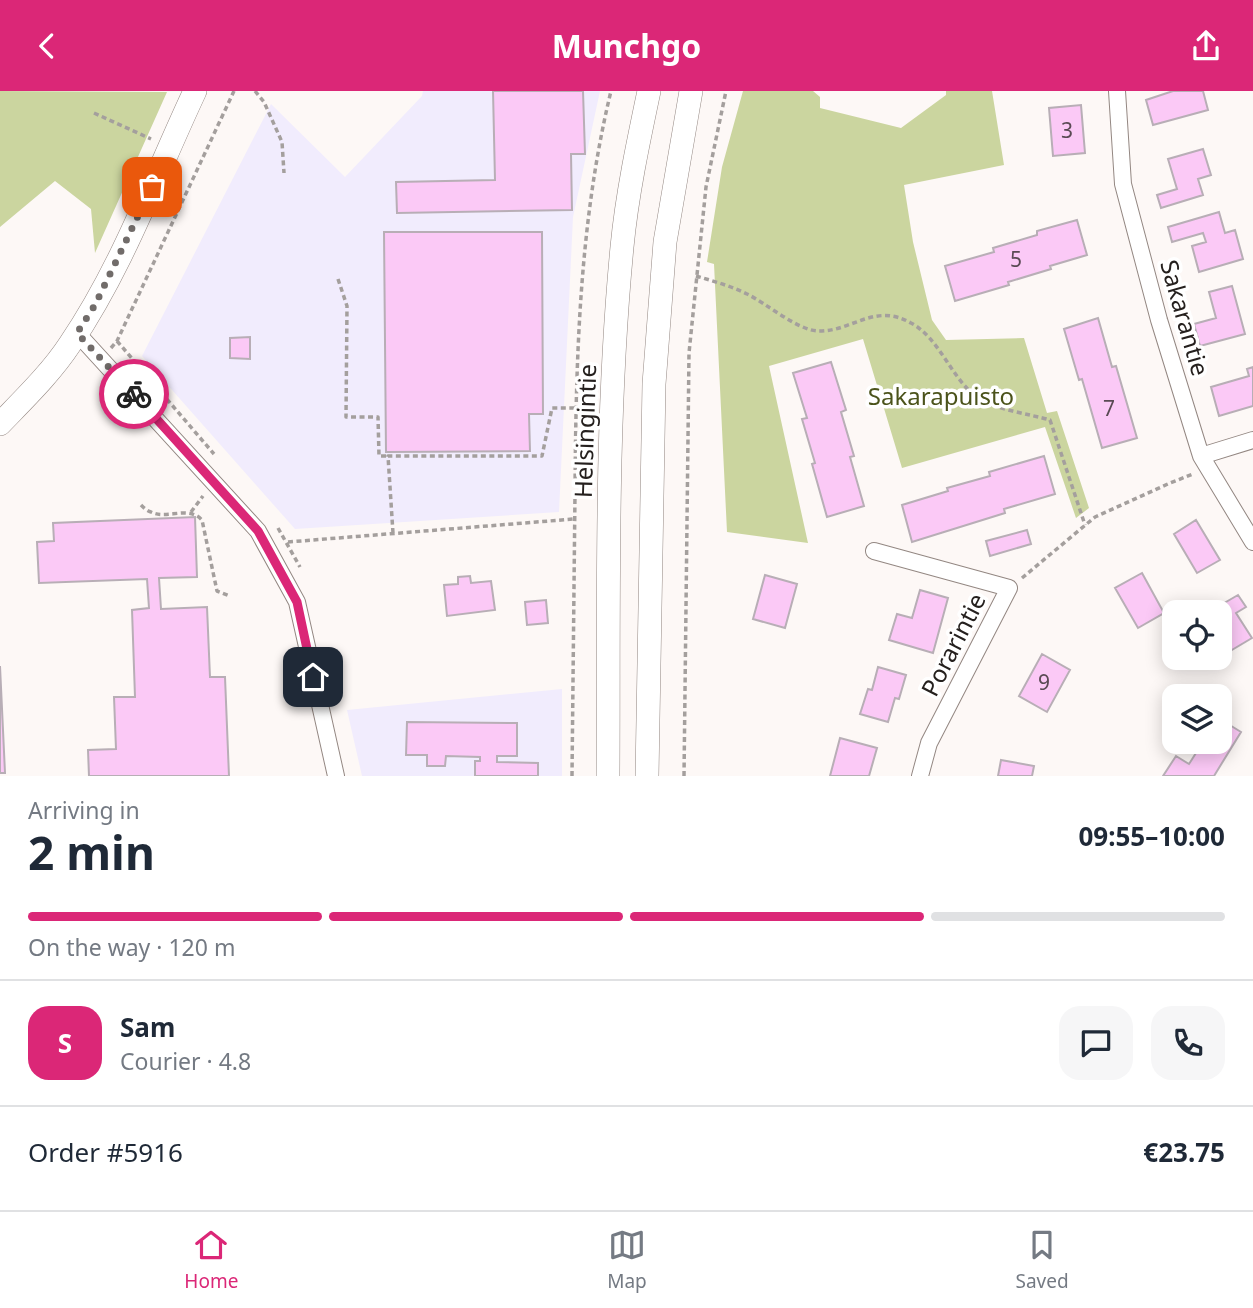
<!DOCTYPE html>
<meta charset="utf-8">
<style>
body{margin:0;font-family:"Noto Sans",sans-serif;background:#f6f6f7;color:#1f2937;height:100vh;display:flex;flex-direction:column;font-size:26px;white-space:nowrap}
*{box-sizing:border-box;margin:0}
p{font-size:23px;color:#747a83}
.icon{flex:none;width:38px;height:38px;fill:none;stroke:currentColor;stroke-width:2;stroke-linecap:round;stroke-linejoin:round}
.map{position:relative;height:685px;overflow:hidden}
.details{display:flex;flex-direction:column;background:#fff;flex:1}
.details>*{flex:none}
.tools{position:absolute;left:1162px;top:509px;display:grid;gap:14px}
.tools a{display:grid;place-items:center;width:70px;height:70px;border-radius:14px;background:#fff;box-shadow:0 4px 18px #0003;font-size:35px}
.pin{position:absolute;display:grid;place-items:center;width:60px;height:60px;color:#fff;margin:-30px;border-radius:14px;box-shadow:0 4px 10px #0006}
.courier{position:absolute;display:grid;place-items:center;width:70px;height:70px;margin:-35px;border:5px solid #db2777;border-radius:50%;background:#fff;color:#222;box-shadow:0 2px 9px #0007}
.summary em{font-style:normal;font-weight:700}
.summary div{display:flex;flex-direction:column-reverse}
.summary{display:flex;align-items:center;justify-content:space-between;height:119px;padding:0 28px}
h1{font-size:46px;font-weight:700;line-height:52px}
.bar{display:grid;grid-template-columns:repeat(4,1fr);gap:10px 7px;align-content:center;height:84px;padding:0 28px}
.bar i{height:9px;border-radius:5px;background:#e0e1e3}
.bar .current{background:#db2777}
.bar p{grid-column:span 4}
.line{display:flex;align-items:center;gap:18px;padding:0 28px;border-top:2px solid #e0e1e3}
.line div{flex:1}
.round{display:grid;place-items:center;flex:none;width:74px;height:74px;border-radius:21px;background:#f6f6f7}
header{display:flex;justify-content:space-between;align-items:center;height:91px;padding:0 28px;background:#db2777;color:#fff;font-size:32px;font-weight:700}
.menu{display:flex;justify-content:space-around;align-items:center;height:98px;border-top:2px solid #e0e1e3;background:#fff;font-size:19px;color:#747a83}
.menu a{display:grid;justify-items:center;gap:4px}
.menu .current{color:#db2777}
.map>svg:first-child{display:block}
.commercial{fill:#f1ecfd}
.green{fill:#cbd59f}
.building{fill:#fbc9f6;stroke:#b8aeb6;stroke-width:2}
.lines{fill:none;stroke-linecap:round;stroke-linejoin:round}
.street-casing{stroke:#938782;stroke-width:18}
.secondary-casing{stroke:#938782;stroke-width:24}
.path{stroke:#a49f9d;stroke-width:3.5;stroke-dasharray:5 3.5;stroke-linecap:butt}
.street{stroke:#fff;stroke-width:16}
.secondary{stroke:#fff;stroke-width:23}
.done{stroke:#716c6a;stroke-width:7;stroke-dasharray:0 12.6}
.route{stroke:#db2777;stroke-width:9}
.labels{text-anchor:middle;stroke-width:7;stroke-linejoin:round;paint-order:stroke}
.number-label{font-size:21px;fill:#5a4a54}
.street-label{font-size:24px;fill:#25201e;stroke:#fff}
.park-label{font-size:24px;fill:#4b531b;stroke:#fff}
</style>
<header><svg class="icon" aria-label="back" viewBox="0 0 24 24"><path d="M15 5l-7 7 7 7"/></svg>Munchgo<svg class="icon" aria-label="share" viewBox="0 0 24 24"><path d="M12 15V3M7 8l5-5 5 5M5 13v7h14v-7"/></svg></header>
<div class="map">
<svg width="1253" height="685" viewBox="0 0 1253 685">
<rect width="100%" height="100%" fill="#fdf8f6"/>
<path class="commercial" d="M 423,0 L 600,0 L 573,126 L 559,421 L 295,438 L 142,265 L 271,13 L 345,86 L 422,5 Z
M 562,598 L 562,685 L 362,685 L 347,619 Z"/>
<path class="green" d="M 0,0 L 167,1 L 95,162 L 91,118 L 55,90 L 0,136 Z
M 743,0 L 813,0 L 820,6 L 820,17 L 901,37 L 946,4 L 946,0 L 992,0 L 1004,74 L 904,94 L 913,151 L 932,229 L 946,249 L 1024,247 L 1047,322 L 1057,320 L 1089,417 L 1076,427 L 1045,336 L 902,377 L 863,248 L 769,275 L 808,452 L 727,441 L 714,173 L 707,171 L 722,76 Z"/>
<path class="building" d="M 493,0 L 583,0 L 585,63 L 571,63 L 572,119 L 397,122 L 396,91 L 495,89 Z
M 1173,0 L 1203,0 L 1208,19 L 1153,34 L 1146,9 Z
M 1081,14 L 1085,62 L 1053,65 L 1049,17 Z
M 1203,58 L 1211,84 L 1198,88 L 1203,104 L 1161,117 L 1157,104 L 1177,98 L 1168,68 Z
M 1219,121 L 1225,142 L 1235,139 L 1243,168 L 1199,181 L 1192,155 L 1206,151 L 1203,142 L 1172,151 L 1168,136 Z
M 1077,129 L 1087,164 L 1050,175 L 1051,178 L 1008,191 L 1009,194 L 955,210 L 945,175 L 994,161 L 993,157 L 1037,144 L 1037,140 Z
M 384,141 L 542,141 L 543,323 L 529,323 L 530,360 L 386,361 Z
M 1232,195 L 1245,243 L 1200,255 L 1194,233 L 1216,227 L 1209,201 Z
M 1098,227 L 1112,276 L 1116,275 L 1137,347 L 1102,357 L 1082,288 L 1079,289 L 1064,238 Z
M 250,246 L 250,268 L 230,267 L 230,247 Z
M 831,271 L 846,319 L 841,321 L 854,365 L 850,366 L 864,415 L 827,426 L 812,373 L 815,372 L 802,328 L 807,327 L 793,282 Z
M 1253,276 L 1253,315 L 1219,325 L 1211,296 L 1249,285 L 1247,278 Z
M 1044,365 L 1055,403 L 1004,418 L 1005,422 L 912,451 L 902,414 L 948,400 L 947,397 L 990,385 L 989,381 Z
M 195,426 L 197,486 L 159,487 L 161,518 L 207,516 L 210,586 L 225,586 L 229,685 L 89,685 L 88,659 L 116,658 L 114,606 L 135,606 L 132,519 L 149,517 L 147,488 L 39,492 L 37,451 L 54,450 L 53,432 Z
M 1196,429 L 1220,469 L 1197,482 L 1174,443 Z
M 1027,439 L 1031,453 L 990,465 L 986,450 Z
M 1142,482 L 1164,522 L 1138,537 L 1115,497 Z
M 765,484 L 797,493 L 785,537 L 753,528 Z
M 470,485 L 471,492 L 491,490 L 495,519 L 447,525 L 444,494 L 458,493 L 458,486 Z
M 920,499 L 948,507 L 933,562 L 889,549 L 897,523 L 912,527 Z
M 1238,504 L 1246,516 L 1236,522 L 1252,547 L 1220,566 L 1220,534 L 1223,532 L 1220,522 L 1214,518 Z
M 546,509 L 548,532 L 527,534 L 525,511 Z
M 1042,563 L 1070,579 L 1047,621 L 1019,605 Z
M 0,575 L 5,682 L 0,682 Z
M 878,576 L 906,584 L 899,608 L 895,607 L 888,631 L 860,623 L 868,598 L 872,599 Z
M 1220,628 L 1241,641 L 1214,685 L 1163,685 L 1176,665 L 1189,673 L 1203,651 L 1220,651 Z
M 407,631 L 517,632 L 517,665 L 497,665 L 497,671 L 538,672 L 538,685 L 475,685 L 475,670 L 480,670 L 480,666 L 446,665 L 445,675 L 427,675 L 427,664 L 406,664 Z
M 840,647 L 877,657 L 869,685 L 830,685 Z
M 1001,669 L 1034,675 L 1032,685 L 998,685 Z"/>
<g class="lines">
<defs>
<path id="street" d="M 1117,0 L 1123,93 L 1159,229 L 1201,365 L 1253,451
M 77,242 L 258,440 L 297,511 L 336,685
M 1201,365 L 1253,349
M 874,460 L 1009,497 L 929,652 L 920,685"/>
<path id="secondary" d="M 0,333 C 24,308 51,282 70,253 C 123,175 155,85 195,0
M 608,685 C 609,509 605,332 622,156 C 627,104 638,52 649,0
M 647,685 L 654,293 L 665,151 L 691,0"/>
</defs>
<use href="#street" class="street-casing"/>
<use href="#secondary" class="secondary-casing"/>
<path class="path" d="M 255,0 L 264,11 L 282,51 L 284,82
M 94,22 L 151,48
M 696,185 C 713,190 731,195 747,203 C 766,212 797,239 818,240 C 852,241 874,211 911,232 C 939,247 950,284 974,304 C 990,318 1030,323 1050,329 L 1085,434
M 338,188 L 347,215 L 346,326 L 378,326 L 379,365 L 388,365
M 117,250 L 214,363
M 111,257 L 117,250 L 234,0
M 141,414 C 144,417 147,420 151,421 C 167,429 188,414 202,429 L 217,500 L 230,505
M 191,421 L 203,405
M 278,437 L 300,476
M 393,442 L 388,365 L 542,365 L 552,317 L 575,317
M 288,451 L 574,428
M 1022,487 L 1095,426 L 1170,392 L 1193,383
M 572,685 C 573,591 574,497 575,402 C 576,268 579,132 611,0
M 684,685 L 689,262 L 706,96 L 726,0"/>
<use href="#street" class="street"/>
<use href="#secondary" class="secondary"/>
</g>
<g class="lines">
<path class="done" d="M 134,303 L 77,242 L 95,214 L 152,96"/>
<path class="route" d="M 134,303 L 258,440 L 297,511 L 313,586"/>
</g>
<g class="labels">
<g class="number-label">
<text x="1067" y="47">3</text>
<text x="1016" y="176">5</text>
<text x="1109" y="325">7</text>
<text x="1044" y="599">9</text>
</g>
<g class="street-label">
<text transform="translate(1184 227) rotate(74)" y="8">Sakarantie</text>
<text transform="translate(586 340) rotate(-88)" y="8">Helsingintie</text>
<text transform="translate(954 554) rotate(-63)" y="8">Porarintie</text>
</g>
<g class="park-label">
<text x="941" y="314">Sakarapuisto</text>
</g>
</g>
</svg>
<div class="tools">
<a><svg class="icon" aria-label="locate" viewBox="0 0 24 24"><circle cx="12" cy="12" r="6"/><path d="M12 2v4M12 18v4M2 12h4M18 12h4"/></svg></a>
<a><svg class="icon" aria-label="layers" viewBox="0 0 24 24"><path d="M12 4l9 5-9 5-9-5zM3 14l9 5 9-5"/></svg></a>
</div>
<div class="pin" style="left:152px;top:96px;background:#ea580c"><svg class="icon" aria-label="bag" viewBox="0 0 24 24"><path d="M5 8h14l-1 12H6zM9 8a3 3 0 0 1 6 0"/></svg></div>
<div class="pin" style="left:313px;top:586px;background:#1f2937"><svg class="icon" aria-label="home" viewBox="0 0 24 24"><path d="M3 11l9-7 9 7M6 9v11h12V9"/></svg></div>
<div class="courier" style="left:134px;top:303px"><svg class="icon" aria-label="bike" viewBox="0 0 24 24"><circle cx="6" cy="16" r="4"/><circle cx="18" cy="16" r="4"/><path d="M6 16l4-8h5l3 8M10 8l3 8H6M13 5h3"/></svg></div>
</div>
<section class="details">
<div class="summary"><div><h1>2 min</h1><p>Arriving in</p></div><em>09:55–10:00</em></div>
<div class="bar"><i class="current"></i><i class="current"></i><i class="current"></i><i></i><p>On the way · 120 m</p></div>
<div class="line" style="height:126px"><b class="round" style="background:#db2777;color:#fff">S</b><div><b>Sam</b><p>Courier · 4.8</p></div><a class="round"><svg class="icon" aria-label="chat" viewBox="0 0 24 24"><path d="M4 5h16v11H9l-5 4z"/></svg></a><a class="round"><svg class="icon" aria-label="phone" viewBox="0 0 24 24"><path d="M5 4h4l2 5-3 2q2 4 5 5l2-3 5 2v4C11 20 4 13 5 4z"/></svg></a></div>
<div class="line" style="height:91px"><div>Order #5916</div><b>€23.75</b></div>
</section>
<nav class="menu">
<a class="current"><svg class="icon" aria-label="home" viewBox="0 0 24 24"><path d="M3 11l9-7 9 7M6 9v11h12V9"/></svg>Home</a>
<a><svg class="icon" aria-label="map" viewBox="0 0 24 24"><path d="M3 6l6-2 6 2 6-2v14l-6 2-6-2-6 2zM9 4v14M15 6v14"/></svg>Map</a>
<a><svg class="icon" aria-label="saved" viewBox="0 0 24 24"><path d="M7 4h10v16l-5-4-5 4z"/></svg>Saved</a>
</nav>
